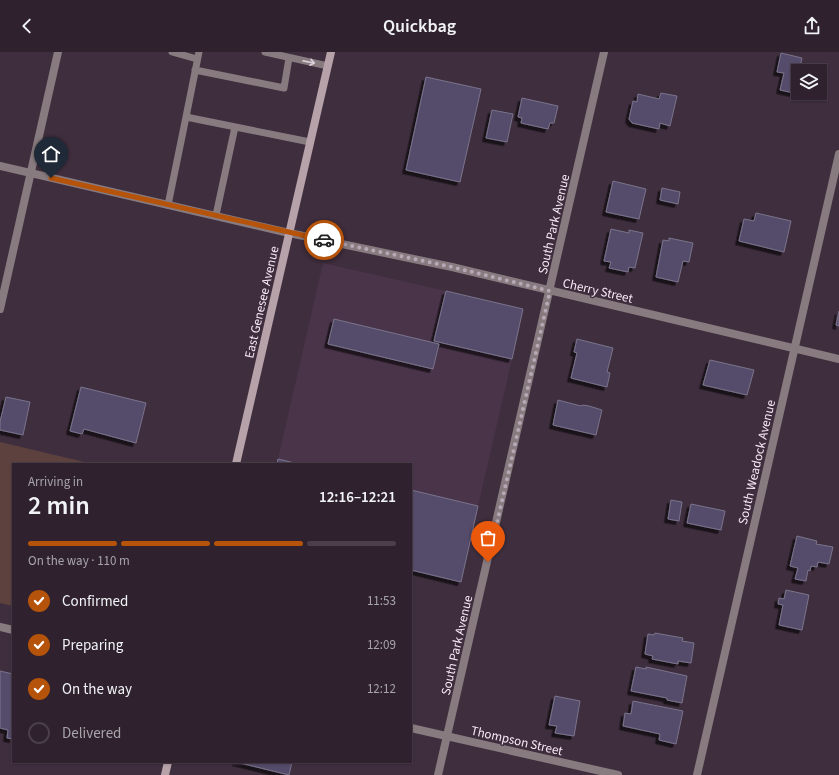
<!DOCTYPE html>
<meta charset="utf-8">
<style>
body{margin:0;font-family:"Source Sans 3",sans-serif;background:#372a36;color:#f1f3f6;height:100vh;display:flex;flex-direction:column;font-size:15px;white-space:nowrap}
*{box-sizing:border-box;margin:0}
p{font-size:13px;color:#a7a4aa}
.icon{flex:none;width:22px;height:22px;fill:none;stroke:currentColor;stroke-width:2;stroke-linecap:round;stroke-linejoin:round}
.map{position:relative;flex:1;overflow:hidden}
.drawer{position:absolute;left:12px;top:411px;width:400px;height:300px;display:flex;flex-direction:column;background:#2f222e;border-radius:0px;box-shadow:0 1px 3px #0004,0 0 0 1px #4a3f4a}
.drawer>*{flex:none}
.buttons{position:absolute;left:791px;top:12px;display:grid;gap:8px}
.buttons a{display:grid;place-items:center;width:36px;height:36px;border-radius:0px;background:#2f222e;box-shadow:0 1px 3px #0004,0 0 0 1px #4a3f4a;font-size:20px}
.pin{position:absolute;display:grid;place-items:center;width:34px;height:34px;color:#fff;margin:-41px -17px;border-radius:50% 50% 50% 0;rotate:-45deg;box-shadow:0 0 4px #0007}
.pin .icon{rotate:45deg}
.courier{position:absolute;display:grid;place-items:center;width:40px;height:40px;margin:-20px;border:3px solid #b45309;border-radius:50%;background:#fff;color:#222;box-shadow:0 1px 5px #0007}
.overview em{font-style:normal;font-weight:600}
.overview div{display:flex;flex-direction:column-reverse}
.overview{display:flex;align-items:center;justify-content:space-between;height:68px;padding:0 16px}
h1{font-size:26px;font-weight:600;line-height:30px}
.bar{display:grid;grid-template-columns:repeat(4,1fr);gap:6px 4px;align-content:center;height:48px;padding:0 16px}
.bar i{height:5px;border-radius:3px;background:#4a3f4a}
.bar .current{background:#b45309}
.bar p{grid-column:span 4}
ol{padding:0 16px;list-style:none}
li{display:flex;align-items:center;gap:12px;height:44px}
li p{margin-inline-start:auto}
li .icon{padding:4px;border-radius:50%;background:#b45309;color:#fff;stroke-width:4}
li:last-child{color:#a7a4aa}
li i{width:22px;height:22px;border:2px solid #4a3f4a;border-radius:50%}
header{display:flex;justify-content:space-between;align-items:center;height:52px;padding:0 16px;background:#2f222e;font-size:18px;font-weight:600}
.map>svg:first-child{display:block}
.built{fill:#4a344a}
.green{fill:#5d413e}
.building{fill:#554c6a;stroke:#7a748c;filter:url(#shadow)}
.lines{fill:none;stroke-linecap:round;stroke-linejoin:round}
.service{stroke:#887b7f;stroke-width:7}
.minor{stroke:#887b7f;stroke-width:8}
.tertiary{stroke:#887b7f;stroke-width:8}
.secondary{stroke:#b7a2a9;stroke-width:8}
.oneway{stroke:#daced8}
.done{stroke:#b6a8b5;stroke-width:4;stroke-dasharray:0 7.2}
.route{stroke:#b45309;stroke-width:5}
.labels{text-anchor:middle;stroke-width:3;stroke-linejoin:round;paint-order:stroke}
.street-label{font-size:13px;fill:#f6eaf5;stroke:#3f2e3e}
</style>
<header><svg class="icon" aria-label="back" viewBox="0 0 24 24"><path d="M15 5l-7 7 7 7"/></svg>Quickbag<svg class="icon" aria-label="share" viewBox="0 0 24 24"><path d="M12 15V3M7 8l5-5 5 5M5 13v7h14v-7"/></svg></header>
<div class="map">
<svg width="839" height="723" viewBox="0 0 839 723">
<defs>
<filter id="shadow"><feDropShadow dx="-3.5" dy="3.5" stdDeviation="0" flood-color="#0009"/></filter>
</defs>
<rect width="100%" height="100%" fill="#3f2e3e"/>
<path class="built" d="M 323,211 L 446,239 L 434,289 L 512,307 L 478,454 L 411,438 L 411,412 L 299,412 L 278,407 Z"/>
<path class="green" d="M 0,390 L 93,412 L 13,412 L 13,554 L 0,551 Z"/>
<path class="building" d="M 781,1 L 802,6 L 799,19 L 798,19 L 798,41 L 813,41 L 813,45 L 780,38 L 784,21 L 777,20 Z
M 426,25 L 481,37 L 460,130 L 406,118 Z
M 661,41 L 677,44 L 670,74 L 660,71 L 659,77 L 632,71 L 629,67 L 633,49 L 637,50 L 638,42 L 659,47 Z
M 522,46 L 558,54 L 554,71 L 550,71 L 548,77 L 521,71 L 522,66 L 518,65 Z
M 492,58 L 513,62 L 507,90 L 486,86 Z
M 613,129 L 646,137 L 639,167 L 606,160 Z
M 662,136 L 680,140 L 678,152 L 660,148 Z
M 756,161 L 791,169 L 784,200 L 739,189 L 744,167 L 754,169 Z
M 611,177 L 629,181 L 629,178 L 643,181 L 635,216 L 629,215 L 628,220 L 609,216 L 611,210 L 604,209 Z
M 669,186 L 693,191 L 689,210 L 683,209 L 678,230 L 656,225 L 663,188 L 669,189 Z
M 446,239 L 523,257 L 512,307 L 434,289 Z
M 839,259 L 839,274 L 836,273 Z
M 334,267 L 439,292 L 433,317 L 328,292 Z
M 577,287 L 613,296 L 607,320 L 610,321 L 607,335 L 571,326 L 577,301 L 574,300 Z
M 710,308 L 754,318 L 747,343 L 703,333 Z
M 81,335 L 146,351 L 136,391 L 84,377 L 82,382 L 70,379 Z
M 6,345 L 30,350 L 23,383 L 0,378 L 0,370 Z
M 558,348 L 581,354 L 583,353 L 589,354 L 602,358 L 596,383 L 553,373 Z
M 278,407 L 299,412 L 277,412 Z
M 411,438 L 478,454 L 461,530 L 411,518 Z
M 671,448 L 682,450 L 679,469 L 668,467 Z
M 691,452 L 725,459 L 721,478 L 687,471 Z
M 797,484 L 817,489 L 816,492 L 833,495 L 829,512 L 818,510 L 817,515 L 811,514 L 810,519 L 808,518 L 806,529 L 795,527 L 798,516 L 790,514 Z
M 786,538 L 809,543 L 802,578 L 779,573 L 783,553 L 778,552 L 779,546 L 784,547 Z
M 655,581 L 683,586 L 682,589 L 694,591 L 691,611 L 678,609 L 678,612 L 652,607 L 653,604 L 645,602 L 648,582 L 654,583 Z
M 636,615 L 646,617 L 646,615 L 687,624 L 682,651 L 667,648 L 667,646 L 631,639 Z
M 0,619 L 13,622 L 13,687 L 7,686 L 8,678 L 0,676 Z
M 555,644 L 580,649 L 574,684 L 555,681 L 557,674 L 549,673 Z
M 633,649 L 683,659 L 676,692 L 659,688 L 660,682 L 623,674 L 625,661 L 631,662 Z
M 236,710 L 292,710 L 289,723 Z"/>
<g class="lines">
<path class="service" d="M 172,0 L 197,7
M 199,0 L 186,65 L 310,90
M 265,0 L 328,14
M 195,18 L 284,36 L 289,6
M 168,153 L 186,65
M 216,163 L 235,75"/>
<path class="minor" d="M 289,181 L 452,215 L 839,307
M 0,257 L 58,0
M 411,676 L 618,723
M 438,723 L 604,0
M 697,723 L 839,102"/>
<path class="tertiary" d="M 0,114 L 289,181
M 0,575 L 13,578"/>
<path class="secondary" d="M 236,412 L 331,0
M 165,723 L 168,710"/>
</g>
<defs><path id="oneway-shaft" d="M-6 0H5M1.5-3L5.5 0L1.5 3" fill="none" stroke-width="1.6" stroke-linecap="round" stroke-linejoin="round"/></defs>
<use class="oneway" href="#oneway-shaft" transform="translate(309 10) rotate(11)"/>
<g class="lines">
<path class="done" d="M 324,188 L 452,215 L 550,239 L 488,510"/>
<path class="route" d="M 51,126 L 324,188"/>
</g>
<g class="labels">
<g class="street-label">
<text transform="translate(553 172) rotate(-77)" y="5">South Park Avenue</text>
<text transform="translate(598 238) rotate(13)" y="5">Cherry Street</text>
<text transform="translate(261 250) rotate(-77)" y="5">East Genesee Avenue</text>
<text transform="translate(756 410) rotate(-77)" y="5">South Weadock Avenue</text>
<text transform="translate(456 593) rotate(-77)" y="5">South Park Avenue</text>
<text transform="translate(517 688) rotate(13)" y="5">Thompson Street</text>
</g>
</g>
</svg>
<div class="buttons">
<a><svg class="icon" aria-label="layers" viewBox="0 0 24 24"><path d="M12 4l9 5-9 5-9-5zM3 14l9 5 9-5"/></svg></a>
</div>
<div class="pin" style="left:488px;top:510px;background:#ea580c"><svg class="icon" aria-label="bag" viewBox="0 0 24 24"><path d="M5 8h14l-1 12H6zM9 8a3 3 0 0 1 6 0"/></svg></div>
<div class="pin" style="left:51px;top:126px;background:#1f2937"><svg class="icon" aria-label="home" viewBox="0 0 24 24"><path d="M3 11l9-7 9 7M6 9v11h12V9"/></svg></div>
<div class="courier" style="left:324px;top:188px"><svg class="icon" aria-label="car" viewBox="0 0 24 24"><path d="M5 17H2v-5l4-1 3-4h7l3 4 3 1v5h-3M9 17h6M6 11h13"/><circle cx="7" cy="17" r="2"/><circle cx="17" cy="17" r="2"/></svg></div>
<section class="drawer">
<div class="overview"><div><h1>2 min</h1><p>Arriving in</p></div><em>12:16–12:21</em></div>
<div class="bar"><i class="current"></i><i class="current"></i><i class="current"></i><i></i><p>On the way · 110 m</p></div>
<ol>
<li><svg class="icon" aria-label="check" viewBox="0 0 24 24"><path d="M5 12l5 5 9-10"/></svg>Confirmed<p>11:53</p></li>
<li><svg class="icon" aria-label="check" viewBox="0 0 24 24"><path d="M5 12l5 5 9-10"/></svg>Preparing<p>12:09</p></li>
<li><svg class="icon" aria-label="check" viewBox="0 0 24 24"><path d="M5 12l5 5 9-10"/></svg>On the way<p>12:12</p></li>
<li><i></i>Delivered</li>
</ol>
</section>
</div>
